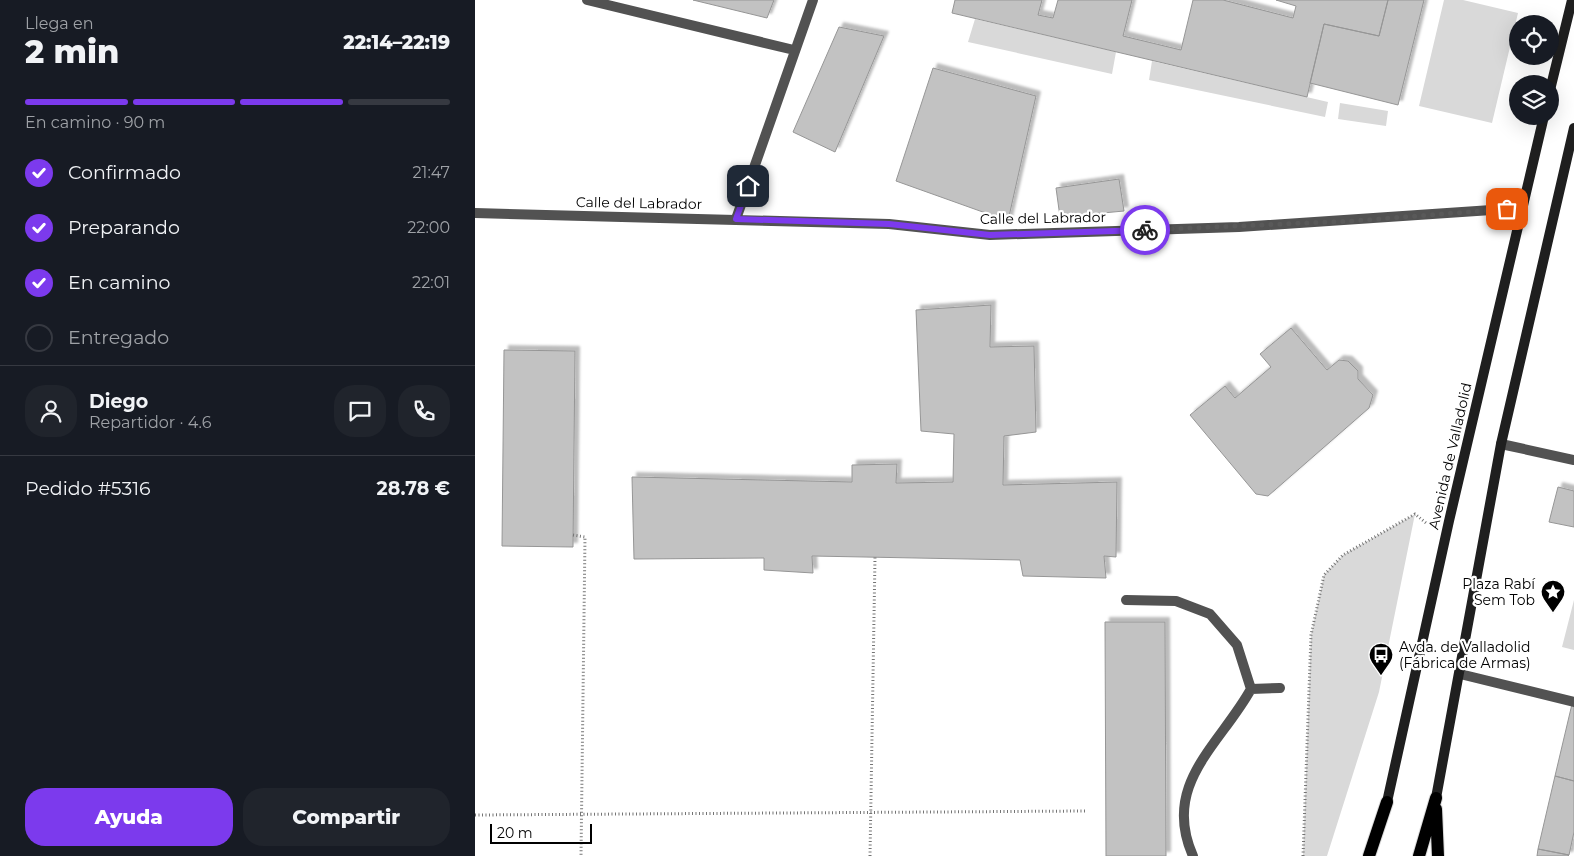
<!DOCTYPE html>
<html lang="es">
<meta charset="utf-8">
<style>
body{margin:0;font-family:Montserrat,sans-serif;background:#20242c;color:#f1f3f6;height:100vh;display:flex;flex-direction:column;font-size:19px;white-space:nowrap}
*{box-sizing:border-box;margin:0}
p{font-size:16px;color:#9ea1a6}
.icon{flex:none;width:28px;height:28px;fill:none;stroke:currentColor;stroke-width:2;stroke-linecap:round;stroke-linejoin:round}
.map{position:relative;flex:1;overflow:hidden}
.sheet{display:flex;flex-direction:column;background:#171b24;width:475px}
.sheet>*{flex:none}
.buttons{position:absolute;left:1034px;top:15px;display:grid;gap:10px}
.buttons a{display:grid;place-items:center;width:50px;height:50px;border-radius:50%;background:#171b24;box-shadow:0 5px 20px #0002;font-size:25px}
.scale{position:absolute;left:15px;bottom:12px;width:102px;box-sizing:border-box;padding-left:5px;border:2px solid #000;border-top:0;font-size:14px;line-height:18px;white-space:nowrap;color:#000;-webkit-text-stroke:4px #fff;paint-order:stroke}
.pin{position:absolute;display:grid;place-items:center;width:42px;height:42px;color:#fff;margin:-21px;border-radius:10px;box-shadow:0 2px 8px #0006}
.courier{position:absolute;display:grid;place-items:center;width:50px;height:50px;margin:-25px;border:4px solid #7c3aed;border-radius:50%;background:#fff;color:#222;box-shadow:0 1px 6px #0007}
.overview em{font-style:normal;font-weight:800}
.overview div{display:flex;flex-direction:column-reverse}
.overview{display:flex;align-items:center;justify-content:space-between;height:85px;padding:0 25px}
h1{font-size:32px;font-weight:800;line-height:38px}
.bar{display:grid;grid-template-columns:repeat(4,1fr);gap:8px 5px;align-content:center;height:60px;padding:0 25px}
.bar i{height:6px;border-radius:4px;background:#363941}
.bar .on{background:#7c3aed}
.bar p{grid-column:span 4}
.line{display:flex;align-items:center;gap:12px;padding:0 25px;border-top:1px solid #363941}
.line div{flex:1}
.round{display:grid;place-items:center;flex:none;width:52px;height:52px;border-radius:20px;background:#20242c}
ol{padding:0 25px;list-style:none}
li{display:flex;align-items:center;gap:15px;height:55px}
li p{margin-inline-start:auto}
li .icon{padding:5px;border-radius:50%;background:#7c3aed;color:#fff;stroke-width:4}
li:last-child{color:#9ea1a6}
li i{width:28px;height:28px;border:2px solid #363941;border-radius:50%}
.button{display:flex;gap:10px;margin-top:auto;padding:10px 25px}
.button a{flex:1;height:58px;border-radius:20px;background:#7c3aed;color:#fff;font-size:20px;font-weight:800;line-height:58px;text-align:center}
.button a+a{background:#20242c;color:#f1f3f6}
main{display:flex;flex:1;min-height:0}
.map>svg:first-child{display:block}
.green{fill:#d9d9d9}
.building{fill:#c2c2c2;stroke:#969696;filter:url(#shadow)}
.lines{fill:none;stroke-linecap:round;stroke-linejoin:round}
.primary-casing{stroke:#dbdbdb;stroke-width:14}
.path{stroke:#747474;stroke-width:3;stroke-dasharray:1 2.5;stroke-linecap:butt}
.service{stroke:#525252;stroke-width:10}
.pedestrian{stroke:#525252;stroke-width:10}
.minor{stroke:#525252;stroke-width:10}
.secondary{stroke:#1f1f1f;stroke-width:10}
.primary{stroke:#000;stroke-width:12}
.done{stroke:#595959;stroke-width:5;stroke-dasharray:0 9}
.route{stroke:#7c3aed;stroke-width:6}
.labels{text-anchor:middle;stroke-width:4.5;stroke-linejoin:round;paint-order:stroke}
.street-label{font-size:14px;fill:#000;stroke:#fff}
.poi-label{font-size:14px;fill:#000;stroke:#fff;text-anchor:end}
</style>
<main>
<section class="sheet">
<div class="overview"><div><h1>2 min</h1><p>Llega en</p></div><em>22:14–22:19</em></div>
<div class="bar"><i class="on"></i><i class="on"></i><i class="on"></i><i></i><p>En camino · 90 m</p></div>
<ol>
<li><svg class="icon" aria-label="check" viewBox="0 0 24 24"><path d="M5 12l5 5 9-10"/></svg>Confirmado<p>21:47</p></li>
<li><svg class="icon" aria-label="check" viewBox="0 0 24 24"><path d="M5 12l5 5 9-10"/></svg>Preparando<p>22:00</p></li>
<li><svg class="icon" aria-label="check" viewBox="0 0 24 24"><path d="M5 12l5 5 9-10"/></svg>En camino<p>22:01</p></li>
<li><i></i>Entregado</li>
</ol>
<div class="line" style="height:90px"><a class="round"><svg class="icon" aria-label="person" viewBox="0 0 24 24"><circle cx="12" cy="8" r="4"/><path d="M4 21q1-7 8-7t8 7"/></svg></a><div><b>Diego</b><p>Repartidor · 4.6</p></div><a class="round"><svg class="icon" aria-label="chat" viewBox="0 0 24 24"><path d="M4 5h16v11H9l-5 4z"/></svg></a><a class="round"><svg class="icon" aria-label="phone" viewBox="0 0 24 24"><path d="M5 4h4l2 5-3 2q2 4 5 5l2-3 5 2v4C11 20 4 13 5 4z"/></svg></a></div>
<div class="line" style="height:65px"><div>Pedido #5316</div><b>28.78 €</b></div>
<div class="button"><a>Ayuda</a><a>Compartir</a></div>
</section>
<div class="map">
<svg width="1099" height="856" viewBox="0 0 1099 856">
<defs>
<filter id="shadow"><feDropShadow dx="4.5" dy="-4.5" stdDeviation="1" flood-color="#0004"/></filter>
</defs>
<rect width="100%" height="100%" fill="#fff"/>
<path class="green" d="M 969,0 L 988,0 L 1043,13 L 1017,123 L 944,106 Z
M 500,19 L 641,52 L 637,74 L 493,42 Z
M 677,61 L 853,102 L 850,117 L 674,80 Z
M 865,103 L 913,111 L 911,126 L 863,119 Z
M 940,514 L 904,692 L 852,856 L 828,856 L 836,635 L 849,575 L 868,555 Z
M 1099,600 L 1099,650 L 1087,647 Z"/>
<path class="building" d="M 218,0 L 299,0 L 292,18 Z
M 480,0 L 567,0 L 563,15 L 578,18 L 583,0 L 657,0 L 648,36 L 706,50 L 718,0 L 748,0 L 818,18 L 821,6 L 801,0 L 913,0 L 904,36 L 849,24 L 832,97 L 477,13 Z
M 913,0 L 949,0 L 923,105 L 835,83 L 849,24 L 904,36 Z
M 364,27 L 409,36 L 360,152 L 318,132 Z
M 458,68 L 561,96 L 533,221 L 421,181 Z
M 644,179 L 649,211 L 585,217 L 581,188 Z
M 516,305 L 515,347 L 559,346 L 561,432 L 529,436 L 528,485 L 642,482 L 641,557 L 629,556 L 631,578 L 548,576 L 545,560 L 337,556 L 338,573 L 289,570 L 289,558 L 159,559 L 157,477 L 377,482 L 377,465 L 422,464 L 421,483 L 478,482 L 479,434 L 446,431 L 441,310 Z
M 816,328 L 852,370 L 864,360 L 873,361 L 883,371 L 883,379 L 898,395 L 894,408 L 793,496 L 781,494 L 715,415 L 750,386 L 760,398 L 796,367 L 785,354 Z
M 29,350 L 100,351 L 98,547 L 27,546 Z
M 1083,487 L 1099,491 L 1099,527 L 1074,522 Z
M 630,622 L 690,622 L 691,856 L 631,856 Z
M 1097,704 L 1099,704 L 1099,781 L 1080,776 Z
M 1080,776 L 1099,781 L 1099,832 L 1094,855 L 1063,849 Z
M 1063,849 L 1094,855 L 1093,856 L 1062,856 Z"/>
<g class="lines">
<defs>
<path id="primary" d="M 961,809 L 963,856
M 894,856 L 912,802
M 944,856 L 961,798"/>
</defs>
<use href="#primary" class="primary-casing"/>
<path class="path" d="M 98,535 L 110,537 L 106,856
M 0,815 L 610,811
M 395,856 L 400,557
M 828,856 L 836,635 L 849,575 L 868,555 L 940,514 L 951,523"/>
<path class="service" d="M 651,600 L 701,601 L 735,614 L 762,645 L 776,689 C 745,745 686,784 718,856
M 776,689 L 805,688"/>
<path class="pedestrian" d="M 985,674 L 1099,702"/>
<path class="minor" d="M 112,0 L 319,50
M 0,213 L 414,224 L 515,235 L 764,227 L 1046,208
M 261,219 L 338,0
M 1026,444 L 1099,460"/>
<path class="secondary" d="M 1075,90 L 1097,0
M 961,798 L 1026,444 L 1099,128
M 912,802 L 974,521 L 1069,116"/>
<use href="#primary" class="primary"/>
</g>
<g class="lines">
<path class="done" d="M 670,230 L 877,221 L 1032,209"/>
<path class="route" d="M 273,186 L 261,219 L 414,224 L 515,235 L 670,230"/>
</g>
<defs>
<symbol id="sight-pin" viewBox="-11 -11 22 30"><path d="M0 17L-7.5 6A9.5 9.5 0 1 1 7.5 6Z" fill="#000" stroke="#fff"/><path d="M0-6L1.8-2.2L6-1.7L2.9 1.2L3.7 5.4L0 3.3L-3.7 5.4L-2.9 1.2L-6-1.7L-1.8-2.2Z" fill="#fff"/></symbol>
<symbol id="bus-pin" viewBox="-11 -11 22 30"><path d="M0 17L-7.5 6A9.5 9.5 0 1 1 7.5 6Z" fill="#000" stroke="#fff"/><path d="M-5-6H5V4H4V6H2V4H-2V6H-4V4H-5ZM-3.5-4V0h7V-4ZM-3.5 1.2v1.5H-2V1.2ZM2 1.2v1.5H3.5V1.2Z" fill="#fff"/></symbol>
</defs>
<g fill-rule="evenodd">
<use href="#sight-pin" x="1064" y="578" width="28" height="38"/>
<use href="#bus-pin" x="892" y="641" width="28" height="38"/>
</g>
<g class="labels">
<g class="street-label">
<text transform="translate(164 203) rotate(1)" y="5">Calle del Labrador</text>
<text transform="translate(568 218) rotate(-1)" y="5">Calle del Labrador</text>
<text transform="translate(975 456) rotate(-77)" y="5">Avenida de Valladolid</text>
</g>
<g class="poi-label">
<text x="1060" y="589">Plaza Rabí<tspan x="1060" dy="16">Sem Tob</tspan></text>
<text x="924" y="652" text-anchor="start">Avda. de Valladolid<tspan x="924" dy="16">(Fábrica de Armas)</tspan></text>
</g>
</g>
</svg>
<div class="buttons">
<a><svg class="icon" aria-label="locate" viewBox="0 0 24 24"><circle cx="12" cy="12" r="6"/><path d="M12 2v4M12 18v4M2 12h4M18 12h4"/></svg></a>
<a><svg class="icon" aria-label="layers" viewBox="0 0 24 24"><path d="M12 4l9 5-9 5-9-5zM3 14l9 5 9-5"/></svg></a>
</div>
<div class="scale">20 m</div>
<div class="pin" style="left:1032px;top:209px;background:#ea580c"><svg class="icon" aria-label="bag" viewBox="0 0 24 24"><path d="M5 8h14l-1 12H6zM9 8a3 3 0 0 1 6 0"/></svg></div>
<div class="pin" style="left:273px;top:186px;background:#1f2937"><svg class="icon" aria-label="home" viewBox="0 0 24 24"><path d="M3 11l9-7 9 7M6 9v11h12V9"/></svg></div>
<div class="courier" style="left:670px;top:230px"><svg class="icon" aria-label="bike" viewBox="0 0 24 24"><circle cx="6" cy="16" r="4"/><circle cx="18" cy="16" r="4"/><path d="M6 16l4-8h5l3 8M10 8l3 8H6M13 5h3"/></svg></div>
</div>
</main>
